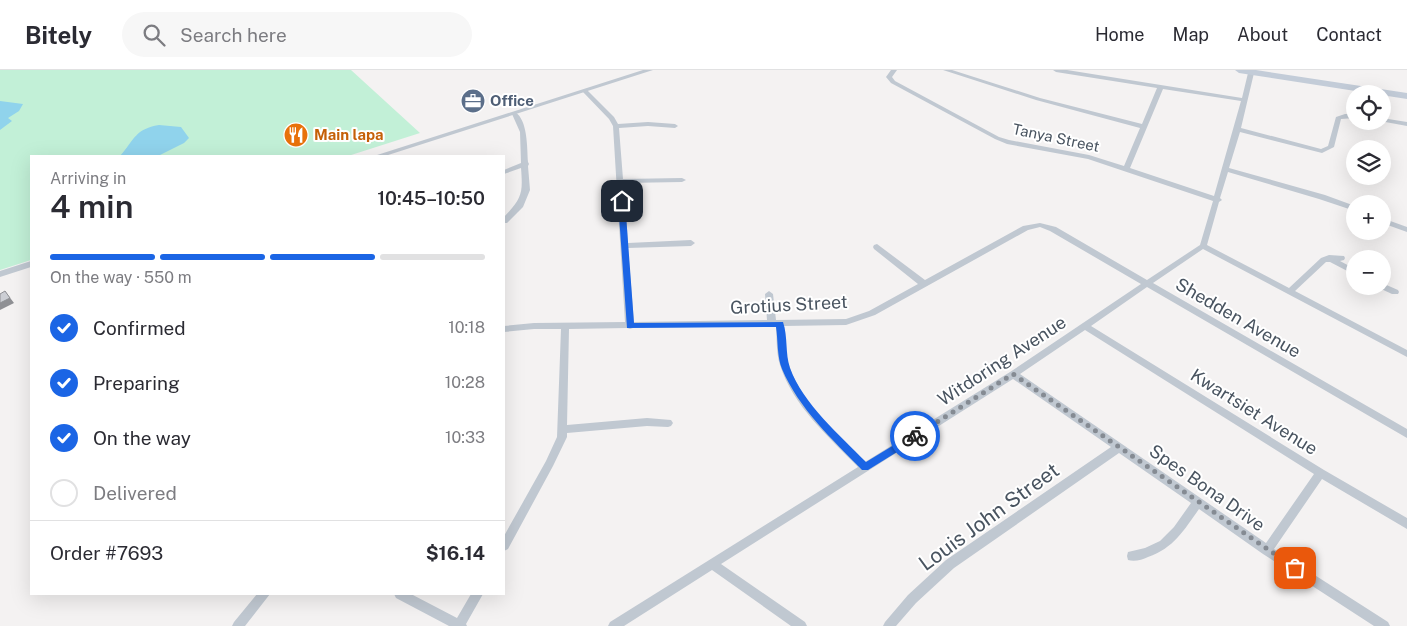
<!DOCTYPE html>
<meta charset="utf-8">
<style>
body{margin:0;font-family:"Public Sans",sans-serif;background:#f7f7f7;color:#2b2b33;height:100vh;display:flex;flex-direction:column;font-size:19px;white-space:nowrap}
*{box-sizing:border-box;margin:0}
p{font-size:16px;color:#7c7c81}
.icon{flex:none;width:28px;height:28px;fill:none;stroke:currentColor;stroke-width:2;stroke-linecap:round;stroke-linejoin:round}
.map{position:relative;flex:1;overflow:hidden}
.side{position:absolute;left:30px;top:85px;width:475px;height:440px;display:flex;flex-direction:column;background:#fff;border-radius:0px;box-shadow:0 5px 20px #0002}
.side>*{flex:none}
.tools{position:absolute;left:1346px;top:15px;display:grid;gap:10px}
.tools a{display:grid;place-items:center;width:45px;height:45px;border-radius:50%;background:#fff;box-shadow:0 5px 20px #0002;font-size:25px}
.pin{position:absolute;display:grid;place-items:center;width:42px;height:42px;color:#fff;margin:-21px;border-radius:10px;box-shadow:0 2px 8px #0006}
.courier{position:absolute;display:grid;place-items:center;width:50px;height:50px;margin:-25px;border:4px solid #1b65e5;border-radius:50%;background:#fff;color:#222;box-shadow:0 1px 6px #0007}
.overview em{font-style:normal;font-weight:600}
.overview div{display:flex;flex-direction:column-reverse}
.overview{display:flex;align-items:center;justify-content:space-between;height:85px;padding:0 20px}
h1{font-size:32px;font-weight:600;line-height:38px}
.bar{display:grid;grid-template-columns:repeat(4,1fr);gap:8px 5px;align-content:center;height:60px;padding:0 20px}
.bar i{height:6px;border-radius:4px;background:#e1e1e2}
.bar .current{background:#1b65e5}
.bar p{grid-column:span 4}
.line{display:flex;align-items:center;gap:12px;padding:0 20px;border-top:1px solid #e1e1e2}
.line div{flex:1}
ol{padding:0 20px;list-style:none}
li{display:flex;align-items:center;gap:15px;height:55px}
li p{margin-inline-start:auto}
li .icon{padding:5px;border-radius:50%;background:#1b65e5;color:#fff;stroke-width:4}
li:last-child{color:#7c7c81}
li i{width:28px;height:28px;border:2px solid #e1e1e2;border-radius:50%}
header{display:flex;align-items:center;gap:30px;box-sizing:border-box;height:70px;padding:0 25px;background:#fff;border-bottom:1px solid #e1e1e2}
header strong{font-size:24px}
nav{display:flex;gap:28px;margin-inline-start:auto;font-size:18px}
.search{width:350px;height:45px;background:#f7f7f7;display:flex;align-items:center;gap:12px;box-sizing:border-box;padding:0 18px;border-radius:28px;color:#7c7c81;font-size:19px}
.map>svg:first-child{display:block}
.green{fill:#c2f0d7}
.water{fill:#90d3ec}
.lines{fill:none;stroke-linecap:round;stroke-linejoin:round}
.minor{fill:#c0c8d1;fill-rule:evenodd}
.tertiary{fill:#c0c8d1;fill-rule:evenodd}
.secondary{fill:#c3ccd8;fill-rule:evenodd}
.wall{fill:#afb1b6}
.shaded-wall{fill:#8f9094}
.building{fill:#ccced4;stroke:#8f9094}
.route{fill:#1b65e5}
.done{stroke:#858b93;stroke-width:5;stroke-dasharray:0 9}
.labels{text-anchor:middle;stroke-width:4;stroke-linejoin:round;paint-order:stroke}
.far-service-label{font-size:15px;font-weight:bold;fill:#4e5e75;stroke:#fff;text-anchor:start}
.far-food-label{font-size:15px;font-weight:bold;fill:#c56008;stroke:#fff;text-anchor:start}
.far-street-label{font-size:15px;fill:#495460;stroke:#fff}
.street-label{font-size:18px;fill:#495460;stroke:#fff}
.near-street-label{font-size:21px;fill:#495460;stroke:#fff}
</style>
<header>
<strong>Bitely</strong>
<div class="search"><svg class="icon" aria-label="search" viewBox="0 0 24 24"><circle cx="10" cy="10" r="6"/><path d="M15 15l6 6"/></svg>Search here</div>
<nav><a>Home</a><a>Map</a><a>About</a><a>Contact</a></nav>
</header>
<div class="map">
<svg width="1407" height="556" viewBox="0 0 1407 556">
<rect width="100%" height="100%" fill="#f4f2f2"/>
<path class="green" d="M 0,0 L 351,0 L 420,63 L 348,86 L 31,86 L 31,190 L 0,200 Z"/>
<path class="water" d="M 0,31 L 23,34 L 19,41 L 8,48 L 12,51 L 0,60 Z
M 159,55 L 181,57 L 189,68 L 184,73 L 158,86 L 120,86 C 135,69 135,59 159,55 Z"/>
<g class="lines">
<path class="minor" d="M 891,0 L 897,0 L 892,7 L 895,11 L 999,67 L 1009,70 L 1089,85 L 1124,96 L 1140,58 L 1036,30 L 943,0 L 952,0 L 1040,28 L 1142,54 L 1157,18 L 1056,2 L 1053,0 L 1067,0 L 1242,28 L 1248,3 L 1251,1 L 1254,3 L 1241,58 L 1321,79 L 1328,76 L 1336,47 L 1345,44 L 1355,44 L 1355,48 L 1341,49 L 1334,77 L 1322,83 L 1240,62 L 1229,98 L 1325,125 L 1355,136 L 1355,141 L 1319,129 L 1228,102 L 1220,128 L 1222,130 L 1219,132 L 1207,175 L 1289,218 L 1321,188 L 1329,185 L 1344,186 L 1345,188 L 1344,190 L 1340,191 L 1355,199 L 1355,205 L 1330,192 L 1326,192 L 1295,221 L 1407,280 L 1407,287 L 1203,179 L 1153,213 L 1407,359 L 1407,368 L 1147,217 L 1091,256 L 1324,400 L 1407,448 L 1407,459 L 1322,409 L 1274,479 L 1388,552 L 1390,556 L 1374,556 L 1263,484 L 1199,439 C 1184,460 1174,478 1148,487 C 1142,490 1134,492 1128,490 L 1127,486 L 1128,482 L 1145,478 L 1160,471 L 1174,457 L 1191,433 L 1119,383 L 954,498 L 916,533 L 896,556 L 883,556 L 885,552 L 908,525 L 946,490 L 1111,377 L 1013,309 L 721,494 L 805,552 L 807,556 L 791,556 L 712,500 L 624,556 L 608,556 L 610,552 L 858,397 C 829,367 793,336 780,295 C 776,282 777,269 776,256 L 633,258 L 630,259 L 627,258 L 569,259 L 567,355 L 647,348 L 671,350 L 673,353 L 671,356 L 668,357 L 647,356 L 567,363 L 567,367 L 553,396 L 508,479 L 504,481 L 504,466 L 546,391 L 557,367 L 561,259 L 534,259 L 504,262 L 504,256 L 534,253 L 625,252 L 613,56 L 609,49 L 583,22 L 583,20 L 587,20 L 614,47 L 618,54 L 648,52 L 675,54 L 678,56 L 675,58 L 648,56 L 619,58 L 623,109 L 682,108 L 686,110 L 682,112 L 624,113 L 628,173 L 691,170 L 695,173 L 691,176 L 628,178 L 634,252 L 767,250 L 765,224 L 769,221 L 773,224 L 776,250 L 846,249 L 869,241 L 918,214 L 874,179 L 873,177 L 874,175 L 877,174 L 925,210 L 1023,156 L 1040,153 L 1056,157 L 1147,210 L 1200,175 L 1213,131 L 1088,89 L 1007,74 L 995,69 L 891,13 L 886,7 ZM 1163,19 L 1241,31 L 1214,126 L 1130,98 ZM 1040,157 L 1050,161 L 1141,214 L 1010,302 L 865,392 C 838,364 801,334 789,295 C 785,282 785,269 784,256 L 846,255 L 875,245 L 1028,160 ZM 1085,260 L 1314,404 L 1266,473 L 1020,304 Z
M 515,42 C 528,50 527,78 528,92 L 529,94 L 528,96 L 530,120 L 523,137 L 507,153 L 504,153 L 504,147 C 522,128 523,124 521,98 L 504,104 L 504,100 L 521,93 L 520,62 L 512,44 Z
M 1382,48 L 1407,52 L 1407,56 L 1380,51 L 1382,51 Z
M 1382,148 L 1407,157 L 1407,162 L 1382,153 Z
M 1382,213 L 1398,220 L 1399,222 L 1398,224 L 1392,224 L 1379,218 L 1378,216 L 1382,216 Z
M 257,524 L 270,524 L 245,556 L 232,556 L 234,552 Z
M 394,524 L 411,524 L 457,548 L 471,524 L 483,524 L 466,554 L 467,556 L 449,556 L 396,528 Z"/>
<path class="tertiary" d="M 643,0 L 653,0 L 385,86 L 374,86 Z
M 31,191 L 31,197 L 0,207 L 0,201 Z"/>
<path class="secondary" d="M 1235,0 L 1256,0 L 1407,23 L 1407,29 L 1239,3 Z"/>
</g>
<path class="wall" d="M 299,58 L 301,62 L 301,70 L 286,66 L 284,61 Z"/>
<path class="shaded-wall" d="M 299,58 L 301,62 L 301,70 L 299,66 Z
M 5,221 L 14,233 L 0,240 L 0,233 Z"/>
<path class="building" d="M 294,57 L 299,58 L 299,66 L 284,61 Z
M 5,221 L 10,228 L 0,233 L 0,224 Z"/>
<path class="route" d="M 622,129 L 625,131 L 634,253 L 783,252 C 788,266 785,284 790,298 C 803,334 840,365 866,392 L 912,364 L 918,364 L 918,369 L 868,400 L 862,400 C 833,370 799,339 782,299 C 777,287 778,270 776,257 L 627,258 L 618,131 Z"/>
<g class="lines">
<path class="done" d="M 915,366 L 1013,304 L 1295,498"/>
</g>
<defs>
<symbol id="office-disc" viewBox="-11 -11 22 22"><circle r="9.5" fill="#5c6f8a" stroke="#fff"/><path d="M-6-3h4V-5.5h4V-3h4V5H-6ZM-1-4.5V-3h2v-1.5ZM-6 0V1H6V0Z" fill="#fff"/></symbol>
<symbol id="restaurant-disc" viewBox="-11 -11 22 22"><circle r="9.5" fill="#e8710a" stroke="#fff"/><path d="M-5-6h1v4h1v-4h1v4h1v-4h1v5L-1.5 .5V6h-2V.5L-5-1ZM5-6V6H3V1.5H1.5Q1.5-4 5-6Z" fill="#fff"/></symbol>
</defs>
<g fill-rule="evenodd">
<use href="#office-disc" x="459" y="17" width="28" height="28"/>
<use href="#restaurant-disc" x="282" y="51" width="28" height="28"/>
</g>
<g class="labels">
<g class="far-service-label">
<text x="490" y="36">Office</text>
</g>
<g class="far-food-label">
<text x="314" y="70">Main lapa</text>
</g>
<g class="far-street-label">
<text transform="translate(1056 68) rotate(12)" y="5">Tanya Street</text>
</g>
<g class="street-label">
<text transform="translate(789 235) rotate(-3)" y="6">Grotius Street</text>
<text transform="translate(1238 248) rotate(30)" y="6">Shedden Avenue</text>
<text transform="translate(1002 291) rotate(-33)" y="6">Witdoring Avenue</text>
<text transform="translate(1254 342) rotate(32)" y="6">Kwartsiet Avenue</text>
<text transform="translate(1207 418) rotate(35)" y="6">Spes Bona Drive</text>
</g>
<g class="near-street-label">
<text transform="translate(989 447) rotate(-36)" y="7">Louis John Street</text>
</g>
</g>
</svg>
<div class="tools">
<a><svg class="icon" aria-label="locate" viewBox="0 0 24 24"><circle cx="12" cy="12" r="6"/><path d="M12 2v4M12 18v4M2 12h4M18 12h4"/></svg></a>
<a><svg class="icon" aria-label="layers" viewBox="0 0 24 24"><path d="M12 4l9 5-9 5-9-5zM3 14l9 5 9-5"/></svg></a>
<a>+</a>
<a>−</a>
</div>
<div class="pin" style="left:1295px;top:498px;background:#ea580c"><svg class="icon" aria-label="bag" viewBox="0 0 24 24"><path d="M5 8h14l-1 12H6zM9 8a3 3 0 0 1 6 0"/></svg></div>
<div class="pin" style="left:622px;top:131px;background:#1f2937"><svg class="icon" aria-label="home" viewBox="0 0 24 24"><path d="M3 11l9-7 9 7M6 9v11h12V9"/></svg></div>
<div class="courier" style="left:915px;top:366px"><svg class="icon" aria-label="bike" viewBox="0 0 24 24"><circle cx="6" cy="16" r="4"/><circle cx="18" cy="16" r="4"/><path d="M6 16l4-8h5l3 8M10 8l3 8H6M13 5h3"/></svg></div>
<section class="side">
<div class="overview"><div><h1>4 min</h1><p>Arriving in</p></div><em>10:45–10:50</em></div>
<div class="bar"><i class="current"></i><i class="current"></i><i class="current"></i><i></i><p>On the way · 550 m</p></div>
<ol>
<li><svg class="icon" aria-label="check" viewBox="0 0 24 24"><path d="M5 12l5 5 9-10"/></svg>Confirmed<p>10:18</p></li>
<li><svg class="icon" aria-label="check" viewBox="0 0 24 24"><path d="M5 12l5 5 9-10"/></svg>Preparing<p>10:28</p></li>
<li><svg class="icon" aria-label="check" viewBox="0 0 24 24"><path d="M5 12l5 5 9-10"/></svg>On the way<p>10:33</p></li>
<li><i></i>Delivered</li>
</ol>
<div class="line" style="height:65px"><div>Order #7693</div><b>$16.14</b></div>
</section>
</div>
